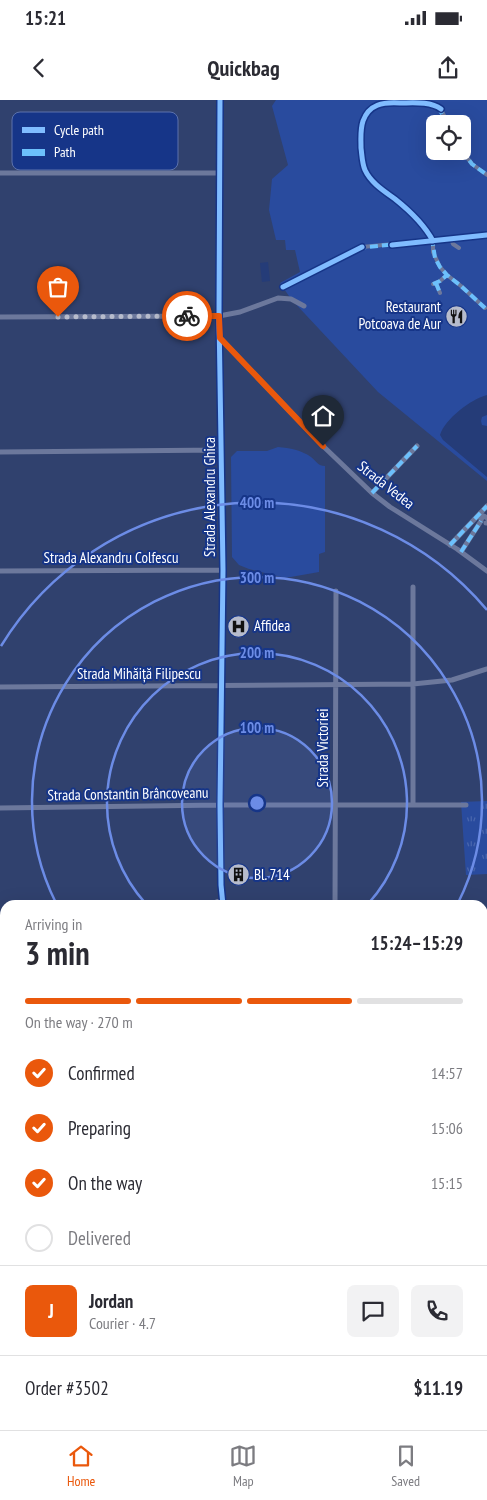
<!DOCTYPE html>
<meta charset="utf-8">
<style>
body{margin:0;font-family:"PT Sans Narrow",sans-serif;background:#f2f2f3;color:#2b2b33;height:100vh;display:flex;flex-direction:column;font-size:19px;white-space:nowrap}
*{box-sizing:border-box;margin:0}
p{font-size:16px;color:#7c7c81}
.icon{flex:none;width:28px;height:28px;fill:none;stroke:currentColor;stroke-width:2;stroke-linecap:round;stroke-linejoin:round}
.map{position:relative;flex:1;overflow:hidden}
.drawer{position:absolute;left:0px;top:800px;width:488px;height:530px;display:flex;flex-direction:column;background:#fff;border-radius:15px 15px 0 0;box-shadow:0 5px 20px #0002}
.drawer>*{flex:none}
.controls{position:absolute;left:426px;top:15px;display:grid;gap:10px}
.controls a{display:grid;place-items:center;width:45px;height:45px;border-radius:8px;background:#fff;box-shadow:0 5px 20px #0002;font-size:25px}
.pin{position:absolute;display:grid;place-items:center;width:42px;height:42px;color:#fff;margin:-51px -21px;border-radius:50% 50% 50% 0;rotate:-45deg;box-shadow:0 0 5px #0007}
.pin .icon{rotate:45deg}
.courier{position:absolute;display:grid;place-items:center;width:50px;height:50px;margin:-25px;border:4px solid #ea580c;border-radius:50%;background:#fff;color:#222;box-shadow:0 1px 6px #0007}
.summary em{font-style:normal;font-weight:800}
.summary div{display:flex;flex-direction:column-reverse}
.summary{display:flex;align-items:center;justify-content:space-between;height:85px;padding:0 25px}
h1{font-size:32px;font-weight:800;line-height:38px}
.bar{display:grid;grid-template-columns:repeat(4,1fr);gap:8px 5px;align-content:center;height:60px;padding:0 25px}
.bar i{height:6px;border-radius:4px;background:#e1e1e2}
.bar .selected{background:#ea580c}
.bar p{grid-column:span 4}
.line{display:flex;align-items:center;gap:12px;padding:0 25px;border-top:1px solid #e1e1e2}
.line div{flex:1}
.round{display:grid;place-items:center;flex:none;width:52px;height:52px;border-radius:8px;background:#f2f2f3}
ol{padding:0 25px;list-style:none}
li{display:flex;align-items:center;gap:15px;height:55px}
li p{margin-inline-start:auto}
li .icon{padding:5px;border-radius:50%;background:#ea580c;color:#fff;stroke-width:4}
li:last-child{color:#7c7c81}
li i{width:28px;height:28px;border:2px solid #e1e1e2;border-radius:50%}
.status{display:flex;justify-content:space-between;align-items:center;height:35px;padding:0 25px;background:#fff;direction:ltr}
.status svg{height:14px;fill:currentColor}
header{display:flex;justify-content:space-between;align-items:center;height:65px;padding:0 25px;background:#fff;font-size:22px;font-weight:800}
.tab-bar{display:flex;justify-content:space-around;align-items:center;height:70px;border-top:1px solid #e1e1e2;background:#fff;font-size:14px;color:#7c7c81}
.tab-bar a{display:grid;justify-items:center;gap:2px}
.tab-bar .selected{color:#ea580c}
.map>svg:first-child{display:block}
.grass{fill:url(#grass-tufts)}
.forest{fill:url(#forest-crowns)}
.park{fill:#294b9e;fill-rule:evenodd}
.water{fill:#253c78}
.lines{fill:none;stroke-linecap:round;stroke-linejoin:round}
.river{stroke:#253c78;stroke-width:9}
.pedestrian{stroke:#6c789c;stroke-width:4}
.minor{stroke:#6c789c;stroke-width:5}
.tertiary{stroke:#6c789c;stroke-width:5.5}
.primary{stroke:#7682a1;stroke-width:8}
.quiet{stroke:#6cc0fc;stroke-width:4;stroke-dasharray:8 4;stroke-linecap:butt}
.cycleway-casing{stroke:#163588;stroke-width:8}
.cycleway{stroke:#80bcff;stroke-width:5}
.done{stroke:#b7bccc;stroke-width:5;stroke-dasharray:0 9}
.route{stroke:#ea580c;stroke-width:6}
.ring{fill:none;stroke:#6c8ce6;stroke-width:2.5}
.labels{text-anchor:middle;stroke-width:4;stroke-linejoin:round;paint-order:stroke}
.poi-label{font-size:15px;fill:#fff;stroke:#163588;text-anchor:start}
.street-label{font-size:15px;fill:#fff;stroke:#163588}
.key{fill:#163588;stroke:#5c72ac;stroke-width:1}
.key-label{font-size:14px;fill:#fff}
.centre{fill:#6c8ce6;stroke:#163588;stroke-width:2.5}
.ring-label{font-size:15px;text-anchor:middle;font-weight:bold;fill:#6c8ce6;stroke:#163588;stroke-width:4;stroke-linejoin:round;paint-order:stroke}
</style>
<div class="status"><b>15:21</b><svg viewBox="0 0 49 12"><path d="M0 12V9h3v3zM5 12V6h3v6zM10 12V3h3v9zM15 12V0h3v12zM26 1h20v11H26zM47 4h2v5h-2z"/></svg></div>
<header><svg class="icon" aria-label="back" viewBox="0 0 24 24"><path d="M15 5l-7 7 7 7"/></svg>Quickbag<svg class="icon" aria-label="share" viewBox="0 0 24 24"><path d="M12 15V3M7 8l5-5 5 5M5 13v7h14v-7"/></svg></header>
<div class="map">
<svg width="487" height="1330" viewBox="0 0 487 1330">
<defs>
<pattern id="grass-tufts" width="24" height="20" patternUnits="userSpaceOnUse" patternTransform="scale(1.25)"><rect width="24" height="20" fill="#294b9e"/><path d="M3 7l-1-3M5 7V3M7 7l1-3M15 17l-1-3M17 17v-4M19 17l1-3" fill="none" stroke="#4966ad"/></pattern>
<pattern id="forest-crowns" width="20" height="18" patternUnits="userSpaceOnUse" patternTransform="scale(1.25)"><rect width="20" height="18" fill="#294b9e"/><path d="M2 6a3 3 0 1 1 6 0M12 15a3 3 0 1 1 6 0" fill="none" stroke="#4966ad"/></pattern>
</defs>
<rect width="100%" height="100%" fill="#30416e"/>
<path class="grass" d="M 487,701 L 487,774 L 466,775 L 461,702 Z
M 482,1004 L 487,1004 L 487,1135 L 483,1140 Z
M 233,1325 L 285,1325 L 280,1330 L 232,1330 Z"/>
<path class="forest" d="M 483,1274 L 487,1275 L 487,1330 L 323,1330 L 328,1325 L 482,1325 Z"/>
<path class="park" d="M 276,0 L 487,0 L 487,381 L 378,292 L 291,199 L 280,183 L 300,172 L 295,150 L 286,150 L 285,140 L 276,140 L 269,110 L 272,79 L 288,65 L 272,6 ZM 435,24 L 462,24 L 462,51 L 435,51 Z
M 278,347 C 290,348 301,350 311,357 C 316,361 318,366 325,366 L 325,452 L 319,454 L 319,472 L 285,478 L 249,469 L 239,465 L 232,457 L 231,357 L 237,351 L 267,351 Z"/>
<path class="water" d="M 268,162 L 270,181 L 262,182 L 260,163 Z
M 487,295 L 487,315 L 482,317 L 481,321 L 482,325 L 487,326 L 487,377 L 443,340 L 440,335 C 445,319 471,299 487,295 Z"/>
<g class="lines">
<path class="river" d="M 482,1157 L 487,1153
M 298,1330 L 304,1325"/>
<path class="pedestrian" d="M 448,24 L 441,9 L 434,5 L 387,2 L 377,5 L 372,8 L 364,19 L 361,28 L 362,60 L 365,70 L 374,82 L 410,111 L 428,131 L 433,141 L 433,152 L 440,167 L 447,175 L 461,186 L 485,208
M 462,51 L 472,64 L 487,75
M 451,139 L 453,144 L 459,148
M 436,183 L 440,193
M 433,184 L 440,181 L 447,175
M 283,187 L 362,147 L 487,135"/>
<path class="minor" d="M 220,0 L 219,216 L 223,470 L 220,705 L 221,785 L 223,805
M 0,73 L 219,73
M 0,217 L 219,216 L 240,212 L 278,198 L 291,199 L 304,206
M 220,238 L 323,346 L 372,393 L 390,407 L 457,449 L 487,471
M 0,352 L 222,350
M 372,393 L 417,346
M 481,419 L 484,416 L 487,418
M 486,423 L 487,423
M 450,445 L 487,406
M 461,452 L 481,421
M 0,471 L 223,470
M 0,587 L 413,584 L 452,580 L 487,569
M 413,705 L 413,487
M 0,708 L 220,705 L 466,705
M 335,805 L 336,491
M 0,987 L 5,987
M 482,1002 L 487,1002
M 0,1130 L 5,1130
M 0,1275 L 5,1275"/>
<path class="tertiary" d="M 162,1330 L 162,1325"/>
<path class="primary" d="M 218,805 L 218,803
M 0,840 L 5,840
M 482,842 L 487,843"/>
<path class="quiet" d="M 438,7 L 448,24
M 462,51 L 472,64 L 487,75
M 432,138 L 435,158 L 440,167 L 447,175 L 461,186 L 485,208
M 358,148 L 396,144
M 436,183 L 440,193
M 433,184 L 440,181 L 447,175
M 372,393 L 417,346
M 450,445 L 487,406
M 461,452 L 481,421"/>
<defs>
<path id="cycleway" d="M 220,0 L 219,216 L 223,470 L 220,705 L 221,785 L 223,805
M 433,141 C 424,124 410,111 395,99 C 384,91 371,83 365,70 C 362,63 362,55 361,48 C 361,38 360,30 363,21 C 369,4 383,2 400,3 C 412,3 430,1 441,9
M 392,145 L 487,135
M 283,187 L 362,147"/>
</defs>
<use href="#cycleway" class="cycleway-casing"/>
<use href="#cycleway" class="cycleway"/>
</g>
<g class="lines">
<path class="done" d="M 58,217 L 187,216"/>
<path class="route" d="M 187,216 L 219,216 L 220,238 L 323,346"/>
</g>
<circle cx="257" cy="703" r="75" fill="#6c8ce6" fill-opacity=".12"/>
<g class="ring">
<circle cx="257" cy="703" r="75"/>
<path d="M146 804A150 150 0 1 1 368 804"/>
<path d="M56 803A225 225 0 1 1 458 803"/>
<path d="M1 546A300 300 0 0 1 487 510"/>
</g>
<defs>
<symbol id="restaurant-disc" viewBox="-11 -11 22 22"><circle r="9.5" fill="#b7bccc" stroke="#163588"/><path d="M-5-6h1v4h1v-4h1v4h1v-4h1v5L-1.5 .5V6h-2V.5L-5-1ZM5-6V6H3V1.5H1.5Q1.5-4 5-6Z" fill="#111"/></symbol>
<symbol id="hospital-disc" viewBox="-11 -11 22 22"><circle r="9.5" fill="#b7bccc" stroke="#163588"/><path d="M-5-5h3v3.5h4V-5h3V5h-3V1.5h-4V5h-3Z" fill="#111"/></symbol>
<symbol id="building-disc" viewBox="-11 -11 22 22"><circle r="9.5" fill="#b7bccc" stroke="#163588"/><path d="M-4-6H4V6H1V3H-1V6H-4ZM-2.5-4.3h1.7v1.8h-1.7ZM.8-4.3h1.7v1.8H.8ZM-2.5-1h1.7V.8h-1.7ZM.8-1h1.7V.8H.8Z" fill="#111"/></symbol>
</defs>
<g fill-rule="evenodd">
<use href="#restaurant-disc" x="444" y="204" width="25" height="25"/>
<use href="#hospital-disc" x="226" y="514" width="25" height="25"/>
<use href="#building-disc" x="226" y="762" width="25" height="25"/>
</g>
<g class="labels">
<g class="poi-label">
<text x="441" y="212" text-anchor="end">Restaurant<tspan x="441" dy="17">Potcoava de Aur</tspan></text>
<text x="254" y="531">Affidea</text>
<text x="254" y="780">Bl. 714</text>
</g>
<g class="street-label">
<text transform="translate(386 385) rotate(38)" y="5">Strada Vedea</text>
<text transform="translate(210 397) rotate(-90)" y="5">Strada Alexandru Ghica</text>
<text x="111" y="463">Strada Alexandru Colfescu</text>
<text x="139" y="579">Strada Mihăiță Filipescu</text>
<text transform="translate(323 648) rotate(-90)" y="5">Strada Victoriei</text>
<text transform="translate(128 694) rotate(-1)" y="5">Strada Constantin Brâncoveanu</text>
</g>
</g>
<rect x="12" y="12" width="166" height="58" rx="8" class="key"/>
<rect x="22" y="27" width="23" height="6" fill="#80bcff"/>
<rect x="22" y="49" width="23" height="7" fill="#6cc0fc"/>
<g class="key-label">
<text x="54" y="35">Cycle path</text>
<text x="54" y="57">Path</text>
</g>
<circle cx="257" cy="703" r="8" class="centre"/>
<g class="ring-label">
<text x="257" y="408">400 m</text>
<text x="257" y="483">300 m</text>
<text x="257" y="558">200 m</text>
<text x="257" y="633">100 m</text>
</g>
</svg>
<div class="controls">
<a><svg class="icon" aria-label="locate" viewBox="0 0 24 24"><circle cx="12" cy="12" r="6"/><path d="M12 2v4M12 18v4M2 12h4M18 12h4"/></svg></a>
</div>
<div class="pin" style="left:58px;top:217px;background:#ea580c"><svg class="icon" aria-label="bag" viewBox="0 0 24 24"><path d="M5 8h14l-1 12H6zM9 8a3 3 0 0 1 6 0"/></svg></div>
<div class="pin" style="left:323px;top:346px;background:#1f2937"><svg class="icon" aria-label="home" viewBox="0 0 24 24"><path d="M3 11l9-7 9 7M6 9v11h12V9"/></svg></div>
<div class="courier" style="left:187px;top:216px"><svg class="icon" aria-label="bike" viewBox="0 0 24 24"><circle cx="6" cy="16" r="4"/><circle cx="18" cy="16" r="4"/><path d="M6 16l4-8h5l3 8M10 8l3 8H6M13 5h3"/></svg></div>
<section class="drawer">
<div class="summary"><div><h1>3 min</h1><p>Arriving in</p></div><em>15:24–15:29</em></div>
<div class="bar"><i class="selected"></i><i class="selected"></i><i class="selected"></i><i></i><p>On the way · 270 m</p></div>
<ol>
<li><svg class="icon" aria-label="check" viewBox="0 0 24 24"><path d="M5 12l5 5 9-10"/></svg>Confirmed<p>14:57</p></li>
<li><svg class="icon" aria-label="check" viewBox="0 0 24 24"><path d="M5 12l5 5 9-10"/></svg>Preparing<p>15:06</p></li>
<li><svg class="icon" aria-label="check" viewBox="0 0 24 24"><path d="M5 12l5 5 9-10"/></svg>On the way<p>15:15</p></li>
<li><i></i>Delivered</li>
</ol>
<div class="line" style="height:90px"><b class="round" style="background:#ea580c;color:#fff">J</b><div><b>Jordan</b><p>Courier · 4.7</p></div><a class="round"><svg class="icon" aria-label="chat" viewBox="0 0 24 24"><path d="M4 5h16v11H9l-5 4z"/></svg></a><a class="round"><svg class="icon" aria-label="phone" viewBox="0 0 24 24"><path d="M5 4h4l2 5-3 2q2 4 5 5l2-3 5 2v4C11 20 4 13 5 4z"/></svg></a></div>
<div class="line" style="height:65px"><div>Order #3502</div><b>$11.19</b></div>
</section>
</div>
<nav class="tab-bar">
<a class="selected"><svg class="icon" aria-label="home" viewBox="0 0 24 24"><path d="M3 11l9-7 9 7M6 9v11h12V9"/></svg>Home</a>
<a><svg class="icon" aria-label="map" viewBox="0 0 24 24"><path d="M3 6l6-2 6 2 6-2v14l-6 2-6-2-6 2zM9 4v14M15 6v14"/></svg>Map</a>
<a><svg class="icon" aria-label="saved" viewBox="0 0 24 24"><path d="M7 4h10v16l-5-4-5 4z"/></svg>Saved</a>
</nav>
